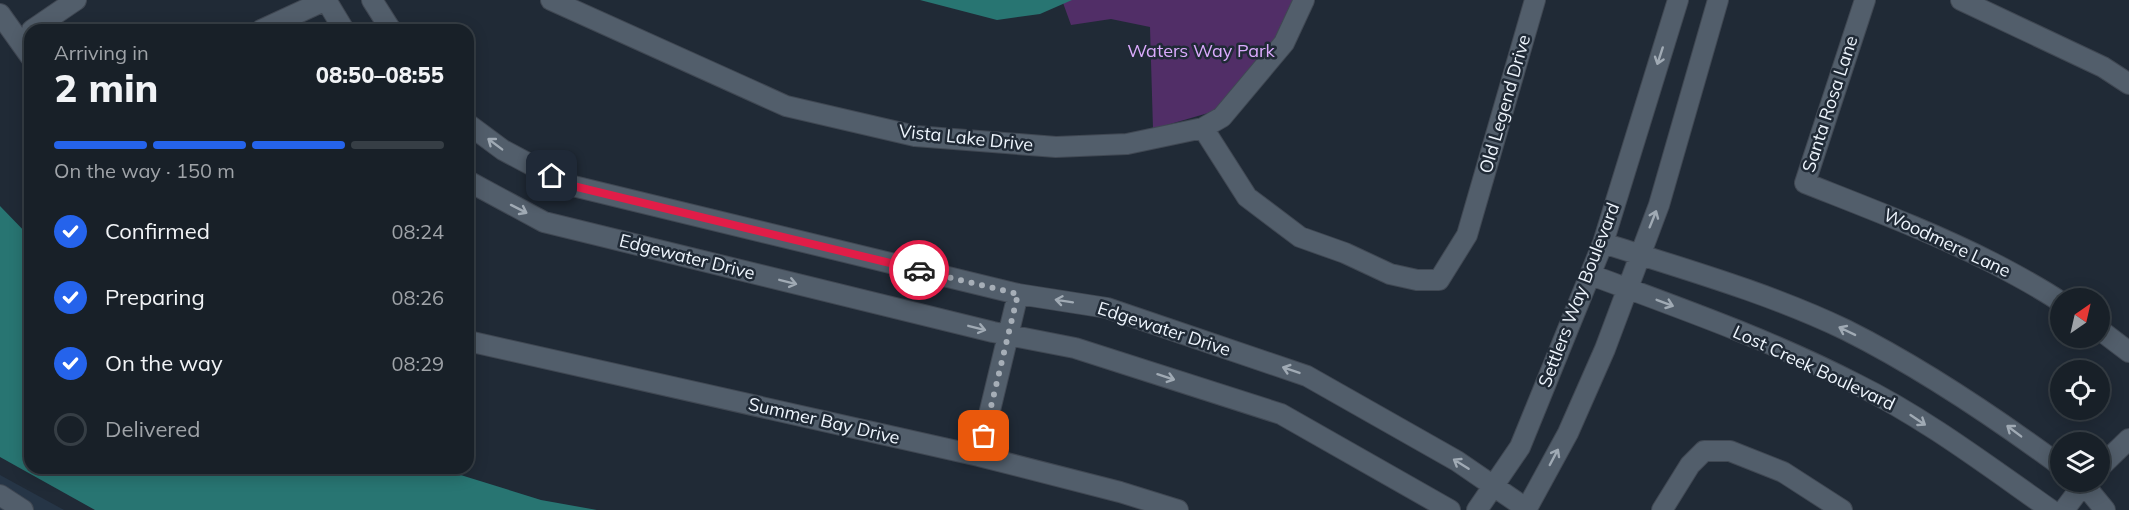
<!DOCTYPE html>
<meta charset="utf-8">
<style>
body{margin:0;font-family:Mulish,sans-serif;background:#212830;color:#f1f3f6;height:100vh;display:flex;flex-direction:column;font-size:22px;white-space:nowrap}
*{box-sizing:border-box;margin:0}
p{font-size:20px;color:#9fa3a8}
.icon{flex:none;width:33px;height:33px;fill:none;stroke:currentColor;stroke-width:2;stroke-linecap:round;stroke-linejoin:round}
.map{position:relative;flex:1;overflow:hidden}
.side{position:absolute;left:24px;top:24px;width:450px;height:450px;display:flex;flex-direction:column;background:#182028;border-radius:18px;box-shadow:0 3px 15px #0003,0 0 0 2px #363e45}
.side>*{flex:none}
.needle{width:39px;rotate:34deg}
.buttons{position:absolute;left:2050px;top:288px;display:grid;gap:12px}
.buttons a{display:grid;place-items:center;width:60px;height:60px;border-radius:50%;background:#182028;box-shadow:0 3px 15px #0003,0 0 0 2px #363e45;font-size:30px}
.pin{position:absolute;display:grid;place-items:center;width:51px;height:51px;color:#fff;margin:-26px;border-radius:12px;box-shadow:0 3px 9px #0006}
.courier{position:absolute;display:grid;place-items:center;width:60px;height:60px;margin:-30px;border:4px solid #e11d48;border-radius:50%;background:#fff;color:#222;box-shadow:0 2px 8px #0007}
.summary em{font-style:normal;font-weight:800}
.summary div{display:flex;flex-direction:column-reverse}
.summary{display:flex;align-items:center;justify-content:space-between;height:102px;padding:0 30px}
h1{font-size:39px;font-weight:800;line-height:45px}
.bar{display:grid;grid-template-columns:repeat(4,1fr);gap:9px 6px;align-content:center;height:72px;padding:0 30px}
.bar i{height:8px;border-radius:4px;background:#363e45}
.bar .active{background:#2563eb}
.bar p{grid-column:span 4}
ol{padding:0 30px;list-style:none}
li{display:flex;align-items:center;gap:18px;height:66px}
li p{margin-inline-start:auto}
li .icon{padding:6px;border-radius:50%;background:#2563eb;color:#fff;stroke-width:4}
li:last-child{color:#9fa3a8}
li i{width:33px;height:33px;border:3px solid #363e45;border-radius:50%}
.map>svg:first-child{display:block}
.built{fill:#263546}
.green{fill:#512e67}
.water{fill:#287572}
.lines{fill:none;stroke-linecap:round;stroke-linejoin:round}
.minor-casing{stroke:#404853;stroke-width:22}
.minor{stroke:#525e6b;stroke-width:20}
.oneway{stroke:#a0aab4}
.done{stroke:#a6aeb7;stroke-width:6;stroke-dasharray:0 10.8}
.route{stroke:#e11d48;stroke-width:8}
.labels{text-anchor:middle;stroke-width:5;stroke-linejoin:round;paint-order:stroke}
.park-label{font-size:18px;fill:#dbabfd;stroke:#202a36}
.street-label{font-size:18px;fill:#eef5fd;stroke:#202a36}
</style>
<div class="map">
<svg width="2129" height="510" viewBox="0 0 2129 510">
<rect width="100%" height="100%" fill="#202a36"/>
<path class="built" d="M 0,475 L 64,510 L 0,510 Z"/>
<path class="green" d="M 1062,0 L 1295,0 L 1275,41 L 1215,111 L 1153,129 L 1150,27 L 1111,19 L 1071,25 Z"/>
<path class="water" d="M 920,0 L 1072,0 L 1040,14 L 997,20 Z
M 0,206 L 30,237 L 30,468 L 438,468 L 541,500 L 597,510 L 95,510 L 0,457 Z"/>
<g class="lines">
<defs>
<path id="minor" d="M 372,0 L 391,30
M 551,0 L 786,106 L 915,136 L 1056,147 L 1127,144 L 1203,128 L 1222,117 L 1284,43 L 1304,0
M 1865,0 L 1805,183 C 1868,208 1932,232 1993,263 C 2016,275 2039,287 2061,302
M 1961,0 L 2103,67 L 2129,84
M 0,14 L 30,56
M 32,30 L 76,0
M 261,30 L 326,0 L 344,30
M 468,124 L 503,150 L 569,185 L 1018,294 L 1107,308 L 1307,376 L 1457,461 L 1527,509
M 1203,128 L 1247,197 L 1300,237 L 1345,253 L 1390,274 L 1417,280 L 1439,280 L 1467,235 L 1535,0
M 468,181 L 544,222 L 993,332 L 1075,348 L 1281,414 L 1450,510
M 1603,243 C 1684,269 1769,293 1846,330 C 1922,368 1993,416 2061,466
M 1591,275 C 1680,308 1771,340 1856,384 C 1925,418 1988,466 2051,510
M 2100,330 L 2129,352
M 468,341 L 979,456 L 1120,492 L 1178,510
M 979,456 L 1018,294
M 2100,467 L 2129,439
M 2082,482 L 2105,510
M 0,495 L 23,510
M 1477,510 L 1520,447 L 1603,243 L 1678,0
M 1526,510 L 1568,433 L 1605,349 L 1659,205 L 1718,0
M 1662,510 L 1690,465 L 1704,451 L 1730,451 L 1783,472 L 1842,510
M 2064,510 L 2085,482"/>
</defs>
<use href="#minor" class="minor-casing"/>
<use href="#minor" class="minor"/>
</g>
<defs><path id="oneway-shaft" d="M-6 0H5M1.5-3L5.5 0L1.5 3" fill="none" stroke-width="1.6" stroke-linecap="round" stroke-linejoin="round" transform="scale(1.5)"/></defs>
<g class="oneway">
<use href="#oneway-shaft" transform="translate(1660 56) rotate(108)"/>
<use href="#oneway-shaft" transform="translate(495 144) rotate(-143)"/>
<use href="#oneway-shaft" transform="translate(519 209) rotate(27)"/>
<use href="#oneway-shaft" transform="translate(1653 219) rotate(-68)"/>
<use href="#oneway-shaft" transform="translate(788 282) rotate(14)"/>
<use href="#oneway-shaft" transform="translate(1064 301) rotate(-171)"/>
<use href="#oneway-shaft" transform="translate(1665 303) rotate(21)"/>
<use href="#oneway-shaft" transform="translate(977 328) rotate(14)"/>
<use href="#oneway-shaft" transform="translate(1847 331) rotate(-154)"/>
<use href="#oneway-shaft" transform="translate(1291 370) rotate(-161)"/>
<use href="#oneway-shaft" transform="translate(1166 377) rotate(18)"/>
<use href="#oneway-shaft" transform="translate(1918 420) rotate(34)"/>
<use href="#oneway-shaft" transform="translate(2014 431) rotate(-143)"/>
<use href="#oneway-shaft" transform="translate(1554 457) rotate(-62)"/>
<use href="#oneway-shaft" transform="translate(1461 464) rotate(-148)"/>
</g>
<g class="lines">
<path class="done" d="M 919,270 L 1018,294 L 984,436"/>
<path class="route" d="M 552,176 L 569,185 L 919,270"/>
</g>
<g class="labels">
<g class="park-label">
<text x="1201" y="57">Waters Way Park</text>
</g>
<g class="street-label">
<text transform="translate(1505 104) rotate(-74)" y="6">Old Legend Drive</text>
<text transform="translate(1830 104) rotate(-72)" y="6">Santa Rosa Lane</text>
<text transform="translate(966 138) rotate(6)" y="6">Vista Lake Drive</text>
<text transform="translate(1947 243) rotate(25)" y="6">Woodmere Lane</text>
<text transform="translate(687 257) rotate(14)" y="6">Edgewater Drive</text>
<text transform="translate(1579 295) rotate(-69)" y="6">Settlers Way Boulevard</text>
<text transform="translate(1164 329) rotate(18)" y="6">Edgewater Drive</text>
<text transform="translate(1814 368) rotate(25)" y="6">Lost Creek Boulevard</text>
<text transform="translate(824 421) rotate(13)" y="6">Summer Bay Drive</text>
</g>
</g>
</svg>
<div class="buttons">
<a><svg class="needle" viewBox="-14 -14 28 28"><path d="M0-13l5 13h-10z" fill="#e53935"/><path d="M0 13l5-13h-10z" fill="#9fa3a8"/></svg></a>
<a><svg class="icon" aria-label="locate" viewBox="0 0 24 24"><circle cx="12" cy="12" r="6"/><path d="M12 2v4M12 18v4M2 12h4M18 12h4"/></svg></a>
<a><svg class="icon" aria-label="layers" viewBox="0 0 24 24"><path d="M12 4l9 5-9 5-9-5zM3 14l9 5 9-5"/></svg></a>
</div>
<div class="pin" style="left:984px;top:436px;background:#ea580c"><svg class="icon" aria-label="bag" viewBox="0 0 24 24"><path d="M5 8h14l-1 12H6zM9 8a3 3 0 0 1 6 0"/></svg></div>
<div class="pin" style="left:552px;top:176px;background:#1f2937"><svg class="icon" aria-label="home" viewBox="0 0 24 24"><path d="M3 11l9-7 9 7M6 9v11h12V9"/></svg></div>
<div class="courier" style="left:919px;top:270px"><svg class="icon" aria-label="car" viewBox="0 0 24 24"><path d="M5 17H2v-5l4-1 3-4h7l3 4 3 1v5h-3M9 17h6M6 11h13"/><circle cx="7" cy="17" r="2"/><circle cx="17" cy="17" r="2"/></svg></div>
<section class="side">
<div class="summary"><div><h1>2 min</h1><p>Arriving in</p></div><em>08:50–08:55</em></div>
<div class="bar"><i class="active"></i><i class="active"></i><i class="active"></i><i></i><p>On the way · 150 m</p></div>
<ol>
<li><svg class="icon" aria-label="check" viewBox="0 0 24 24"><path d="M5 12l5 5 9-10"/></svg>Confirmed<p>08:24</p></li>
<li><svg class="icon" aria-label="check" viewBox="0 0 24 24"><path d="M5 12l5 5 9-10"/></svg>Preparing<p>08:26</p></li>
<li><svg class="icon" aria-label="check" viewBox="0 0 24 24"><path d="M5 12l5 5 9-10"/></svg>On the way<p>08:29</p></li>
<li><i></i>Delivered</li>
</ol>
</section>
</div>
